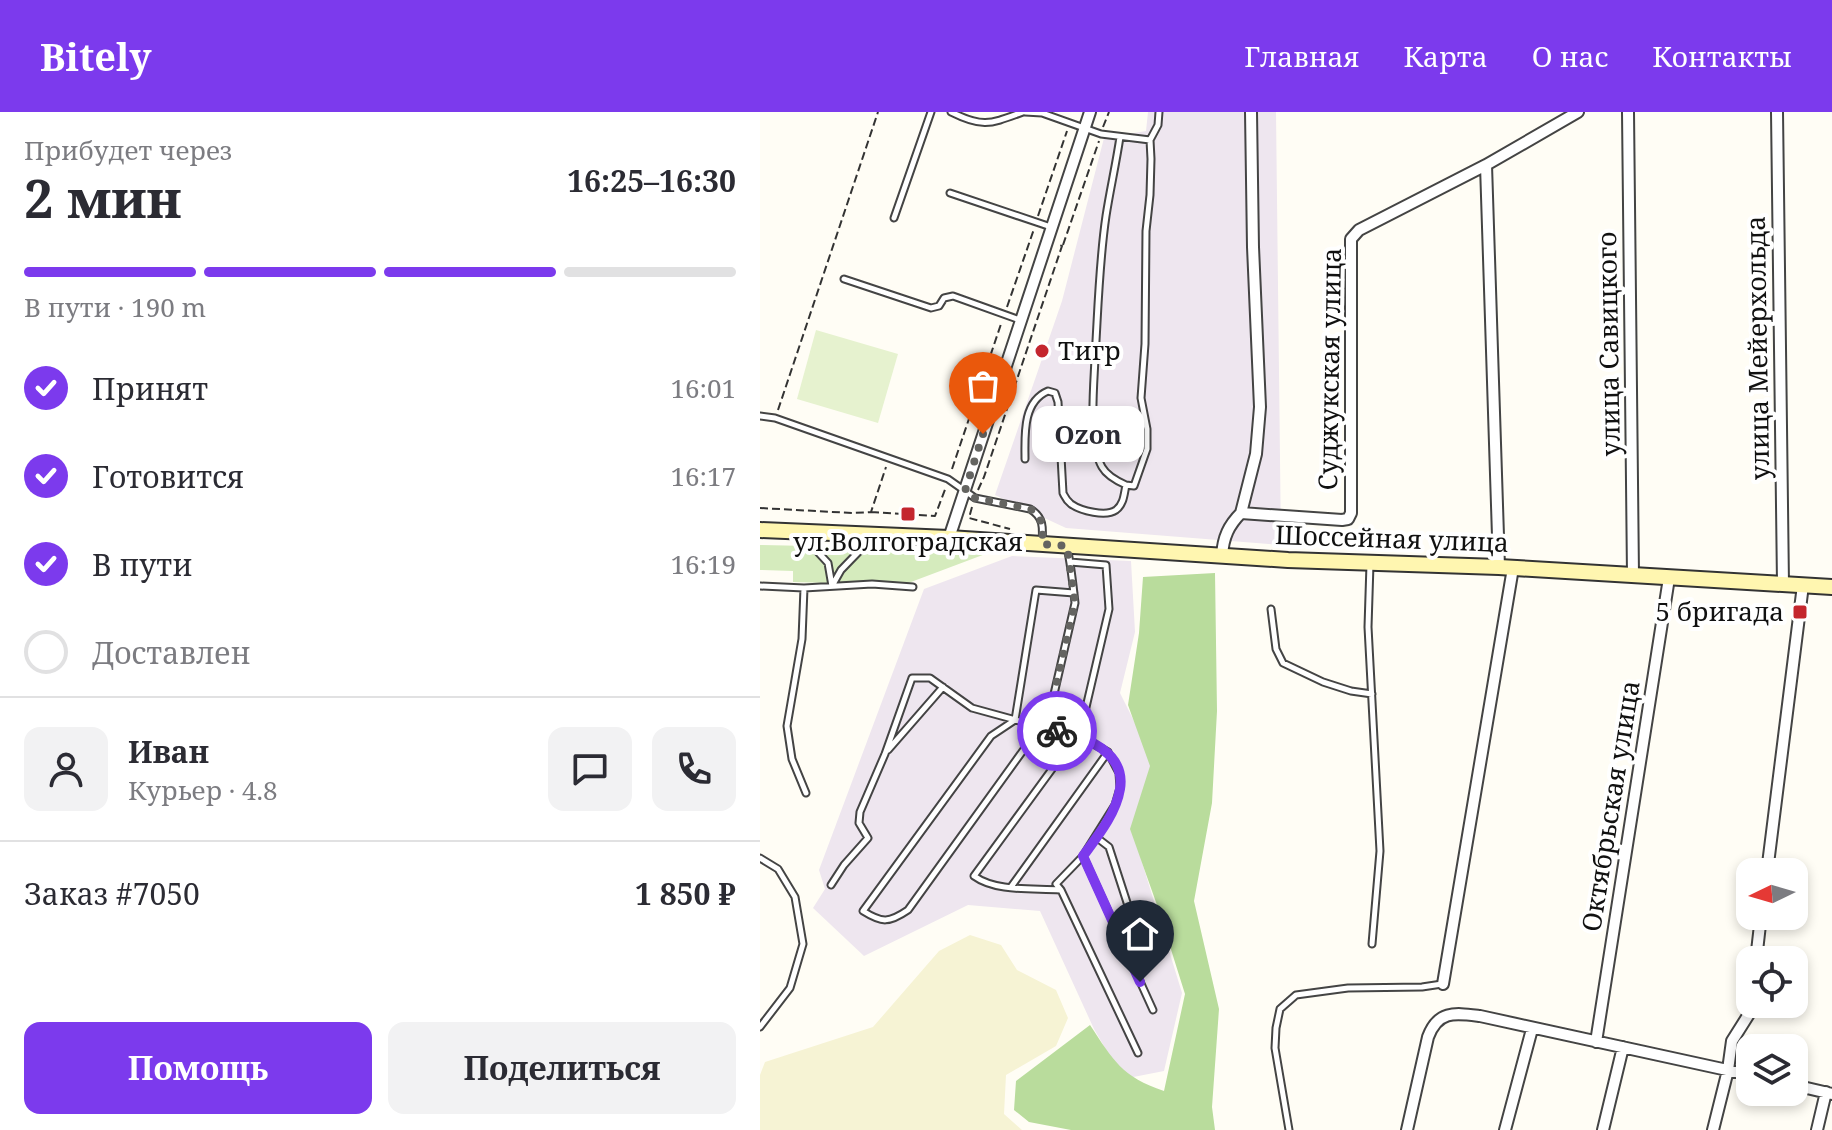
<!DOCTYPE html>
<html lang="ru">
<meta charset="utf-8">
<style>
body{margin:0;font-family:"Noto Serif",serif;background:#f2f2f3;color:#2b2b33;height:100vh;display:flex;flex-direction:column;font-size:30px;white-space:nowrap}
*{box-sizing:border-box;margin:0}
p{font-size:26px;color:#7c7c81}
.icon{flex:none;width:44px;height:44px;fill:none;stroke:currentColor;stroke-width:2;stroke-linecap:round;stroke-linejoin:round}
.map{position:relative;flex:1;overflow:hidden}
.details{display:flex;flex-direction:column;background:#fff;width:760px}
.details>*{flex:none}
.needle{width:52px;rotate:265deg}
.buttons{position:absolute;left:976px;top:746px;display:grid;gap:16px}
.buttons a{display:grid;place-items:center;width:72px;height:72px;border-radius:16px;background:#fff;box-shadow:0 4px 12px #0003;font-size:40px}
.pin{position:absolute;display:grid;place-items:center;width:68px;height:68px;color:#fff;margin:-82px -34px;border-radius:50% 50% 50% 0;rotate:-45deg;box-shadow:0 0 8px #0007}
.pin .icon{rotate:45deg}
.courier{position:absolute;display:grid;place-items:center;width:80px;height:80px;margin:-40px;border:6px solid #7c3aed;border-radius:50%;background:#fff;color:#222;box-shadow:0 2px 10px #0007}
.bubble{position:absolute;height:56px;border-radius:16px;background:#fff;box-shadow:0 4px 12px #0003;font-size:26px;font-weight:700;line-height:56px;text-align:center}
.overview em{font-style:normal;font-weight:700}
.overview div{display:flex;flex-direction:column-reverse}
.overview{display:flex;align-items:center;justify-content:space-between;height:136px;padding:0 24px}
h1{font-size:52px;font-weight:700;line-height:60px}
.bar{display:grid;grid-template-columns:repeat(4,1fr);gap:12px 8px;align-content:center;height:96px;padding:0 24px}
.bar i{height:10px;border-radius:6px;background:#e1e1e2}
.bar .selected{background:#7c3aed}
.bar p{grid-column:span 4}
.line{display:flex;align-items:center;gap:20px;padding:0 24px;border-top:2px solid #e1e1e2}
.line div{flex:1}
.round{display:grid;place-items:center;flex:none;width:84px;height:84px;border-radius:16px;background:#f2f2f3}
ol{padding:0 24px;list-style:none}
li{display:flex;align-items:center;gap:24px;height:88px}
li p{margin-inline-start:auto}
li .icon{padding:8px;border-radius:50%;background:#7c3aed;color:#fff;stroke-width:4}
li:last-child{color:#7c7c81}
li i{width:44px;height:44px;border:4px solid #e1e1e2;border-radius:50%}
.cta{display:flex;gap:16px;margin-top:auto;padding:16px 24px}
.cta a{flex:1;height:92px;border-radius:16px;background:#7c3aed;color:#fff;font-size:32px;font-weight:700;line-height:92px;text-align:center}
.cta a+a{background:#f2f2f3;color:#2b2b33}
header{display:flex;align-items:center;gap:48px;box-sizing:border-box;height:112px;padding:0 40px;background:#7c3aed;color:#fff}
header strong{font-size:38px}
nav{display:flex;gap:44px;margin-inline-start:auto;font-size:28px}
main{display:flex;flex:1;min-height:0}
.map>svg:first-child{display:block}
.industrial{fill:#eee6ef}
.farmland{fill:#f6f3d4}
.green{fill:#d5ebbd}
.forest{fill:#b9dc9c}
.pitch{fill:#e6f2cf}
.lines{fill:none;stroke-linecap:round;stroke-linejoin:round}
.lane-casing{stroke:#444;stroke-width:9}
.street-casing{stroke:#444;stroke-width:14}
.secondary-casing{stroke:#333;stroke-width:18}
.path{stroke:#333;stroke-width:2;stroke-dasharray:8 4;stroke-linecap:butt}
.lane{stroke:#fff;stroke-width:5}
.street{stroke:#fff;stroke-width:10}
.secondary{stroke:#fff6b0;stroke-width:14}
.done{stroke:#646461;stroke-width:8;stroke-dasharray:0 14.4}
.route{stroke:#7c3aed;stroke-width:10}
.poi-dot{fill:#c4262e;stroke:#fff;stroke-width:3}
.labels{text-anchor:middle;stroke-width:8;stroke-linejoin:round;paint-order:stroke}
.street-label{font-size:26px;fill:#111;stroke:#fff}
.poi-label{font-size:26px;fill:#111;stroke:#fff;text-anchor:start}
</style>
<header>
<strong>Bitely</strong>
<nav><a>Главная</a><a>Карта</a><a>О нас</a><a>Контакты</a></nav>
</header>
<main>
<section class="details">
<div class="overview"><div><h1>2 мин</h1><p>Прибудет через</p></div><em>16:25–16:30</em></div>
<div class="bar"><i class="selected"></i><i class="selected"></i><i class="selected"></i><i></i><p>В пути · 190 m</p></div>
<ol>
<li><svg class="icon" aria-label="check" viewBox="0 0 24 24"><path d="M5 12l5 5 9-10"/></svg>Принят<p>16:01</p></li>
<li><svg class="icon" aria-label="check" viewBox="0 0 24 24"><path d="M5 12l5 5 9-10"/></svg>Готовится<p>16:17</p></li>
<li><svg class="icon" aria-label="check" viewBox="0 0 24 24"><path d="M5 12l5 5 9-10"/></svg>В пути<p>16:19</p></li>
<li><i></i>Доставлен</li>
</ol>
<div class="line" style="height:144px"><a class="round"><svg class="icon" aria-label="person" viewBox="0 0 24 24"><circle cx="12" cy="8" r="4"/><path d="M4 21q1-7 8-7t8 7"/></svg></a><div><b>Иван</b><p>Курьер · 4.8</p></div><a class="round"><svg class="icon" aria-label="chat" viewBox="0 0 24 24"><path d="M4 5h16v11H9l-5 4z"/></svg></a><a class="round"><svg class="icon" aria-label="phone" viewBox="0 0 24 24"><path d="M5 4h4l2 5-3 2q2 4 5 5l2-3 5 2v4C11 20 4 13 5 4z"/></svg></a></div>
<div class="line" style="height:104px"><div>Заказ #7050</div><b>1 850 ₽</b></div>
<div class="cta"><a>Помощь</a><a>Поделиться</a></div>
</section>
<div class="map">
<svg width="1072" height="1018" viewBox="0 0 1072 1018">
<rect width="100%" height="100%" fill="#fffdf5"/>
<path class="industrial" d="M 388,0 L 516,0 L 521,433 L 306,416 L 235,383 L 302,189 L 344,26 L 386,19 Z
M 252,444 L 371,449 L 375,520 L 360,581 L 394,649 L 374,724 L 422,881 L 404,959 L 363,967 L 334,917 L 280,799 L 208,793 L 104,844 L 53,796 L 65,777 L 59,758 L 164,477 Z"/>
<path class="farmland" d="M 210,823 L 241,833 L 257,858 L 296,878 L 308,906 L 296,934 L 246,963 L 244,1002 L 262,1018 L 0,1018 L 0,963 L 5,950 L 113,915 L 179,839 Z"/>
<path class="green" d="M 0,433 L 236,438 L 143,473 L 33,470 L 33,459 L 0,458 Z"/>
<path class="forest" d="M 455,461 L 457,599 L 452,691 L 434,789 L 459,897 L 452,995 L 455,1018 L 311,1018 L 269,1010 L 254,998 L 256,969 L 330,913 C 353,948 362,965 404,979 L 425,882 L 397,793 L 370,717 L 390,654 L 368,593 L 379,521 L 383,465 Z"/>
<path class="pitch" d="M 56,218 L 138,242 L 118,311 L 37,287 Z"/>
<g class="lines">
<defs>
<path id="lane" d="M 191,0 C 223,16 230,12 263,0
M 265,0 L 282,1 L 341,22 L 390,28
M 360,25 C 356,52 350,78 346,104 C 339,151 338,199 335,246 C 334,273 328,331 342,355 C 347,364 357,369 366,373
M 190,81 L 291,115
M 134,106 L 171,0
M 84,167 L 171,196 L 179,194 L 184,186 L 193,184 L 260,208
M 0,304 L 15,306 L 188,367 L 215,386 L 270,397 C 284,405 283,416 282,431
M 265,347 C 265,324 262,290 288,279 L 295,281 L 298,290 L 303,381 C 306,387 306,388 311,392 C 321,399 346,405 356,398 C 364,392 364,382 366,373 L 374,374 L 387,337 L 387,317 L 381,286 L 385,232 L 386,119 L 390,83 L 391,47 L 390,28 L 398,13 L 399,0
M 43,424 L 68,451 L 72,474 L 81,458 L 111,427
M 307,435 C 311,453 313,472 315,491 L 288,608 L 275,622 L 148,798 C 129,811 122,811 103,799 L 231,624 L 255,608 L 276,478 L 314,481
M 610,452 L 608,515 L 620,739 L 612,832
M 0,474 L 44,476 L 42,527 L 27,614 L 32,647 L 46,681
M 44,476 L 112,472 L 153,475
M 511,497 L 516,537 L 523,551 L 563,570 L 591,579 L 612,582
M 128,638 L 183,575
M 336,725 L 349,735 L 372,806 L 355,815
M 323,744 L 393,898
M 0,746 L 18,757 L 35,785 L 43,832 L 30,876 L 0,915
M 71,773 L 84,753 L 108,726 L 99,711 L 100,700 L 125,642 L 152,566 L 170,566 L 212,596 L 281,615 L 316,622 L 348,640 L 359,661 L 360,676 L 355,693 L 323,744 L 296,772 L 301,778 L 378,941
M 251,775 L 348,640
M 300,778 C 273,776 236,780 214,764 L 314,627 L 323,608 L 349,497 L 346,453 L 310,450
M 529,1018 L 515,936 L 516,916 L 520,897 L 536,883 L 588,876 L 662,875 L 682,872"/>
<path id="street" d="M 491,0 L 493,135 L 500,295 L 496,342 L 481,401 L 582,408 L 588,407 L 591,401 L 591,127 L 599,118 L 726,53 L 818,0
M 868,0 L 873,463
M 1017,0 L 1023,472
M 726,53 L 739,455
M 189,426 L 330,0
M 462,444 C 463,425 469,413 481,401
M 1007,760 L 1043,473
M 996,848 L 1001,804
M 683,872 L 753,456
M 836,930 L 909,466
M 1034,973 L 1072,982
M 647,1018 L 668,925 C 678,898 695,901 720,904 L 990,963
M 745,1018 L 772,917
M 843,1018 L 863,935
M 953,1018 L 968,958 L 972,929 L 989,902 L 990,892
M 1057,1018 L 1066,980"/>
<path id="secondary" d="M 0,418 L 189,426 L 528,448 L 739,455 L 1072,475"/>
</defs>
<use href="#lane" class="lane-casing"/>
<use href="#street" class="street-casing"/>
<use href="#secondary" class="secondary-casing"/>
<path class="path" d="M 343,15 L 349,0
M 278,104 L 307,19
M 303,133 L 339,29
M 247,195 L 274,117
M 18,298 L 118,0
M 192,357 L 241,212
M 218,378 L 224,365 L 302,134 L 299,133
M 212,395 L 209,406 L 250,417
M 0,396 L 92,401 L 111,400 L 126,355
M 111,400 L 175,404 L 186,375"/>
<use href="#lane" class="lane"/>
<use href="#street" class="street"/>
<use href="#secondary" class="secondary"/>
</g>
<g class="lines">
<path class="done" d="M 223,322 L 205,379 L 215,386 L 270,397 C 284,405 283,417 282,432 L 307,434 L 315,491 L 288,608 L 281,615 L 297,619"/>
<path class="route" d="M 297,619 C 326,624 366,641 360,677 C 356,702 337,725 323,744 L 380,870"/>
</g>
<g class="poi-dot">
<circle cx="282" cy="239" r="8"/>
<rect x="140" y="394" width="16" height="16" rx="4"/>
<rect x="1032" y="492" width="16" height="16" rx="4"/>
</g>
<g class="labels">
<g class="street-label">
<text transform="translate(849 232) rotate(-91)" y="9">улица Савицкого</text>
<text transform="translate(998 236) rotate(-91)" y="9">улица Мейерхольда</text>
<text transform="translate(570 257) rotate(-89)" y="9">Суджукская улица</text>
<text transform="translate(632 427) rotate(2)" y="9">Шоссейная улица</text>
<text transform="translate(851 694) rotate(-81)" y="9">Октябрьская улица</text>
</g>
<g class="poi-label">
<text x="298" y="248">Тигр</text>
<text x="148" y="439" text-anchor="middle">ул.Волгоградская</text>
<text x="1024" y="509" text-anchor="end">5 бригада</text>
</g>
</g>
</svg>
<div class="buttons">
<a><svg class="needle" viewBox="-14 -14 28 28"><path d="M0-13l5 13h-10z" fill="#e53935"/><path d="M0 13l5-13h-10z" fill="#7c7c81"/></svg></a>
<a><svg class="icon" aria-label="locate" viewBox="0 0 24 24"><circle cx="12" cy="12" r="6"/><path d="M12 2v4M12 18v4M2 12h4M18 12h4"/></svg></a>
<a><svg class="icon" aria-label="layers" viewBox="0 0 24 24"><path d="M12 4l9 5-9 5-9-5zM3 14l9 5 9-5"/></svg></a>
</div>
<div class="pin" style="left:223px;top:322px;background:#ea580c"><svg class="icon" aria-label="bag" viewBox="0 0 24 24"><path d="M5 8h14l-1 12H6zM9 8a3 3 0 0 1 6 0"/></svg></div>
<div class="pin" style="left:380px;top:870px;background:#1f2937"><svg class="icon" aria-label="home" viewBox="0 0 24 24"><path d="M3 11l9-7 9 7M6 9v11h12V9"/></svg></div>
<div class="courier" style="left:297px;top:619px"><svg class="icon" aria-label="bike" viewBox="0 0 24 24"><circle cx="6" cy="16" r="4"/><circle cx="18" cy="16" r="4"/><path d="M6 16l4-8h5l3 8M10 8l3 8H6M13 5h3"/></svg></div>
<div class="bubble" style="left:272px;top:294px;width:112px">Ozon</div>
</div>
</main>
